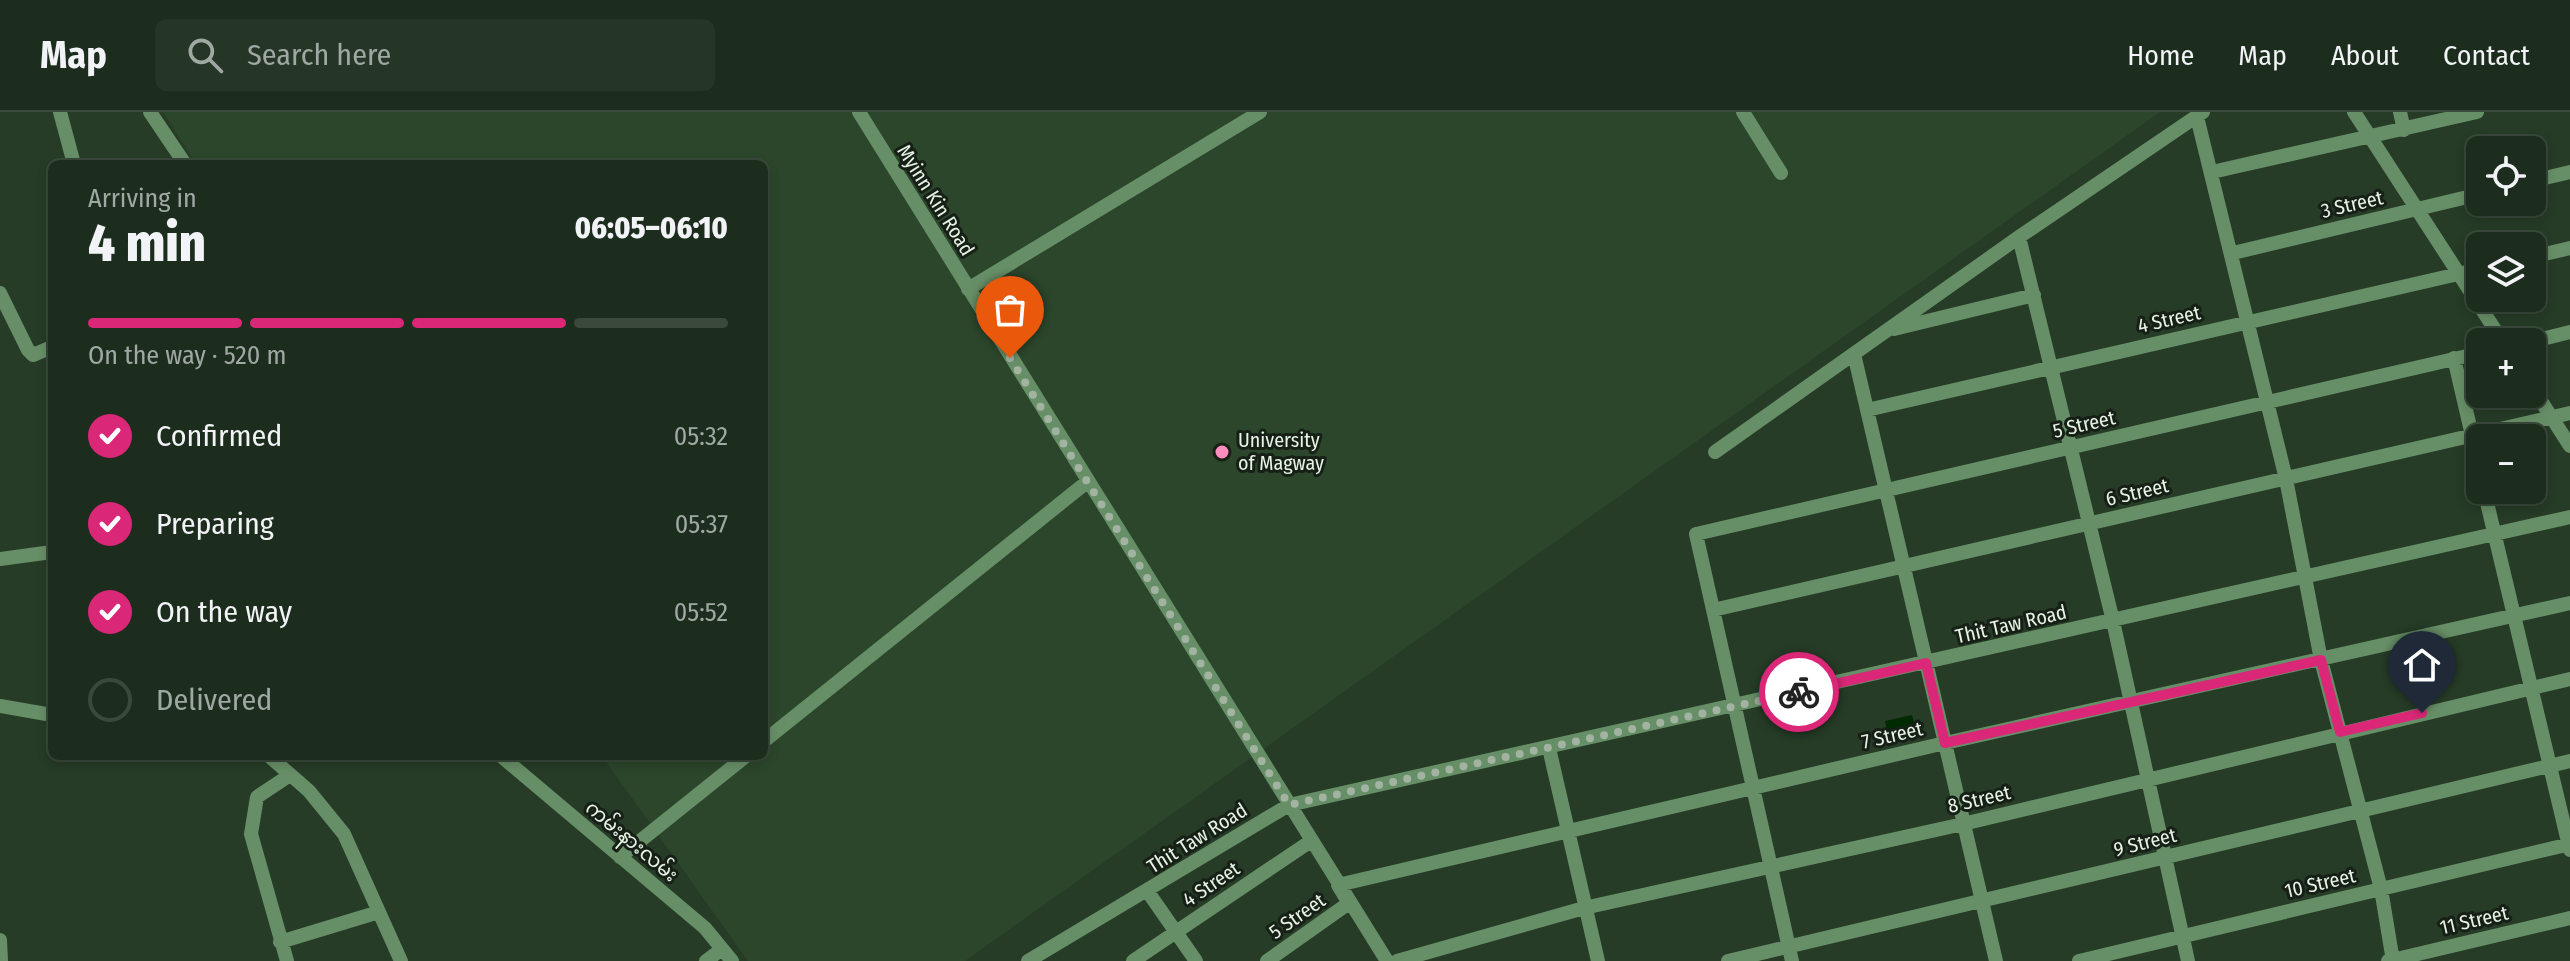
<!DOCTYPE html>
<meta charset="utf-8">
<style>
body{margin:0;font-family:"Fira Sans Condensed","Noto Sans Myanmar",sans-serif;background:#253526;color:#f1f3f6;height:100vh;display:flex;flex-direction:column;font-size:30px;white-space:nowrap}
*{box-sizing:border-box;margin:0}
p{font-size:26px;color:#a0a8a4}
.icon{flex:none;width:44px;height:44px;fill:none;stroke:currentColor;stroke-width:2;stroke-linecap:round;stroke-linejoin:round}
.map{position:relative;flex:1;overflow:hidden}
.sheet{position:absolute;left:48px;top:48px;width:720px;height:600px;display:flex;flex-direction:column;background:#1c2d1d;border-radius:12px;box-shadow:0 4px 12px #0003,0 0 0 2px #3a493b}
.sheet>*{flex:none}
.controls{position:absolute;left:2466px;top:24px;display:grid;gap:16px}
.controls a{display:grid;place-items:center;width:80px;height:80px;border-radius:12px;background:#1c2d1d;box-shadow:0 4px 12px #0003,0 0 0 2px #3a493b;font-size:40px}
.pin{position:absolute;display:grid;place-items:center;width:68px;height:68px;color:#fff;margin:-82px -34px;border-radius:50% 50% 50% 0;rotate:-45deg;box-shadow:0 0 8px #0007}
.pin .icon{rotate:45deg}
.courier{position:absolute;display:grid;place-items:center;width:80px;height:80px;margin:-40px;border:6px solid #db2777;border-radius:50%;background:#fff;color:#222;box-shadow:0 2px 10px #0007}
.summary em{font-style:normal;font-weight:800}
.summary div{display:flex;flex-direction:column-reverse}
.summary{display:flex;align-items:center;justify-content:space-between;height:136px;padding:0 40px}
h1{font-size:52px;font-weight:800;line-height:60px}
.bar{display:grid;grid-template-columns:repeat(4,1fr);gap:12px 8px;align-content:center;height:96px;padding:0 40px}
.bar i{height:10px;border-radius:6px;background:#3a493b}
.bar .on{background:#db2777}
.bar p{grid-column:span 4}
ol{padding:0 40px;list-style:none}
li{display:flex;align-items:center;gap:24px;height:88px}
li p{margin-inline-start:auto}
li .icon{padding:8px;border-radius:50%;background:#db2777;color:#fff;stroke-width:4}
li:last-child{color:#a0a8a4}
li i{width:44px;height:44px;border:4px solid #3a493b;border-radius:50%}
header{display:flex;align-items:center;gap:48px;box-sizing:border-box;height:112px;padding:0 40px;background:#1c2d1d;border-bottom:2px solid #3a493b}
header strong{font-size:38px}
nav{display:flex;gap:44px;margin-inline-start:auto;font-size:28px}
.search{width:560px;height:72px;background:#253526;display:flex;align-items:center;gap:20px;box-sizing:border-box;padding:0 28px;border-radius:12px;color:#a0a8a4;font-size:30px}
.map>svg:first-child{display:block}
.built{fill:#2b462b}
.water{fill:#002a02}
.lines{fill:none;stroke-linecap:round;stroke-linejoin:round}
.minor{stroke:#678f67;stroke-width:14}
.done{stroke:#a3b3a2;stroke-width:8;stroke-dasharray:0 14.4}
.route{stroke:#db2777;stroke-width:10}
.poi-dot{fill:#fe8ebd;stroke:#172016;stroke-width:3}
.labels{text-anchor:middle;stroke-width:6;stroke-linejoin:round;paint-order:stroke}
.street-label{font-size:20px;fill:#e6f3e5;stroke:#172016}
.poi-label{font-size:20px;fill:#e6f3e5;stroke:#172016;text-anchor:start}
</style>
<header>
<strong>Map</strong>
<div class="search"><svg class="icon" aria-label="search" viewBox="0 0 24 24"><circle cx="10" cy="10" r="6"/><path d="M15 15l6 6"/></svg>Search here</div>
<nav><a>Home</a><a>Map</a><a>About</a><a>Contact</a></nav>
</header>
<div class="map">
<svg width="2570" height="849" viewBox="0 0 2570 849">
<rect width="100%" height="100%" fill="#263c27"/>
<path class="built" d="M 163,0 L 2160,0 L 965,849 L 748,849 L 602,644 L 764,644 L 764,52 L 196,52 Z"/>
<path class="water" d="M 1912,603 L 1918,625 L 1890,632 L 1885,609 Z"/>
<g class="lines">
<path class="minor" d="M 60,0 L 74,52
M 150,0 L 185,52
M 859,0 L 1387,849
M 1743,0 L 1781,61
M 2354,0 L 2503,230
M 2400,0 L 2404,18
M 2197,5 L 2286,367 L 2321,548 L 2381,777 L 2393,849
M 2212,60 L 2477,0
M 2532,69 L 2570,60
M 2019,125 L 2113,509 L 2188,849
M 2233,141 L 2480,82
M 2532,145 L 2570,136
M 968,177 L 1260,0
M 0,181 L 28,238 L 33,243 L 52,235
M 1894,217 L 2034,183
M 2530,230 L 2570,220
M 1854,242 L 1996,849
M 2454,246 L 2480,358
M 2532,275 L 2570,334
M 1867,298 L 2480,157
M 1715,340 L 2019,125 L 2203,0
M 2484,378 L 2570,738
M 0,447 L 52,440
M 1713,498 L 2570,301
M 0,594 L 52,603
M 764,629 L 1087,370
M 1549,636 L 1598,849
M 269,644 L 309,679 L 344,722 L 401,849
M 501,644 L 705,816 L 732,849
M 620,745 L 746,644
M 1148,780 L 1196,849
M 0,828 L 1,849
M 280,830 L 379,800
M 287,849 L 251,722 L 257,685 L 290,663
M 706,849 L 722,837
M 1028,849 L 1289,693 L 2570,405
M 1133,849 L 1311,729
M 1267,849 L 1349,791 L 1338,773 L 1945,631 L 2570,491
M 1397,849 L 1584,796 L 1963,712 L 2570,567
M 1728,849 L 2570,649
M 1792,849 L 1696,422 L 2480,241
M 2079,849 L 2570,732
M 2388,849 L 2570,806"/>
</g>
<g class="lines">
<path class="done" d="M 1010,246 L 1289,693 L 1799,580"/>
<path class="route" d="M 1799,580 L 1926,551 L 1945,631 L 2321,548 L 2340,620 L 2422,601"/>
</g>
<circle class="poi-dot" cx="1222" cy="340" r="8"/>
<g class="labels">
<g class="street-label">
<text transform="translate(936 88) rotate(58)" y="7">Myinn Kin Road</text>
<text transform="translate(2352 92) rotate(-13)" y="7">3 Street</text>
<text transform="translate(2169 207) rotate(-13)" y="7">4 Street</text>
<text transform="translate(2084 312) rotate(-13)" y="7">5 Street</text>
<text transform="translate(2137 380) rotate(-13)" y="7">6 Street</text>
<text transform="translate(2011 512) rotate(-13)" y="7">Thit Taw Road</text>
<text transform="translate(1892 623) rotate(-13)" y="7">7 Street</text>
<text transform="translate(1979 687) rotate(-13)" y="7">8 Street</text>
<text transform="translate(1197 726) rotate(-32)" y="7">Thit Taw Road</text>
<text transform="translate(632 729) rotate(40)" y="7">ကမ်းနားလမ်း</text>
<text transform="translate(2145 730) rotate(-14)" y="7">9 Street</text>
<text transform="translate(2320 771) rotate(-13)" y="7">10 Street</text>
<text transform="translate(1211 772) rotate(-34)" y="7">4 Street</text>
<text transform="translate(1297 804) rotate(-35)" y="7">5 Street</text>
<text transform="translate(2474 808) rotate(-13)" y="7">11 Street</text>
</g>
<g class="poi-label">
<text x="1238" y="335">University<tspan x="1238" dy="23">of Magway</tspan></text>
</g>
</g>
</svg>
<div class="controls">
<a><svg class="icon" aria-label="locate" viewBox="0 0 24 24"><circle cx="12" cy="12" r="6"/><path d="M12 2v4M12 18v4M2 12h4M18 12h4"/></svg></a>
<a><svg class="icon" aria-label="layers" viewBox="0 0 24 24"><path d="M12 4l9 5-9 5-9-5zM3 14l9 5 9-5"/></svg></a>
<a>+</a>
<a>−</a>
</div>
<div class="pin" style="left:1010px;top:246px;background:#ea580c"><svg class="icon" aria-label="bag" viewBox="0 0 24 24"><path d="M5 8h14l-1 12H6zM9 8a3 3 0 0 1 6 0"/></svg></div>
<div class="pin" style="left:2422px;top:601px;background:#1f2937"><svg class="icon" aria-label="home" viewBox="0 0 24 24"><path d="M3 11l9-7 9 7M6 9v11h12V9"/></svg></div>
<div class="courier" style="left:1799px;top:580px"><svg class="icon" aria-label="bike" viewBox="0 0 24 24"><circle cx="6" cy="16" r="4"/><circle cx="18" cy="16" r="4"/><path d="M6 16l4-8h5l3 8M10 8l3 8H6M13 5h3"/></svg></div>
<section class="sheet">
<div class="summary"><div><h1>4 min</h1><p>Arriving in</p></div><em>06:05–06:10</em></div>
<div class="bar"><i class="on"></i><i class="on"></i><i class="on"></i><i></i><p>On the way · 520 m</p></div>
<ol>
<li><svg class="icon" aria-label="check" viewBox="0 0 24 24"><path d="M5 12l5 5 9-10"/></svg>Confirmed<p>05:32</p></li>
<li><svg class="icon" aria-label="check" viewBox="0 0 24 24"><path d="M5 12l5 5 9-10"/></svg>Preparing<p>05:37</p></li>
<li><svg class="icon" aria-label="check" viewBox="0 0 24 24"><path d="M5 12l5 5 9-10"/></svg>On the way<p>05:52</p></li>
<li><i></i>Delivered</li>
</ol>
</section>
</div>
